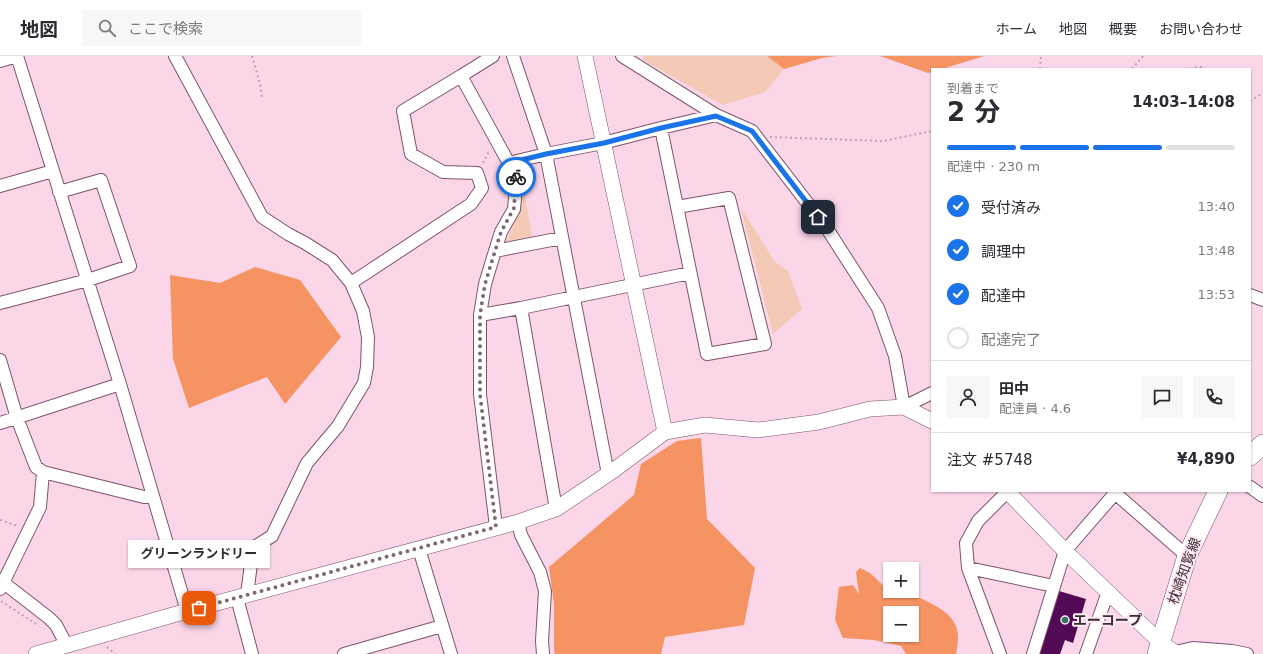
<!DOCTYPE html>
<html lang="ja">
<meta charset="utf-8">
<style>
body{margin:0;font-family:"DejaVu Sans","Noto Sans JP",sans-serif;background:#f7f7f7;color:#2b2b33;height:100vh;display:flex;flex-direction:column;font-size:15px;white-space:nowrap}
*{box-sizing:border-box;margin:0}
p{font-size:13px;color:#7c7c81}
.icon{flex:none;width:22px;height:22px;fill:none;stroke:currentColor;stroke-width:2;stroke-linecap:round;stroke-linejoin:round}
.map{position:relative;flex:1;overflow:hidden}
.side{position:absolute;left:931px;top:12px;width:320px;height:424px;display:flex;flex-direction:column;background:#fff;border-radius:0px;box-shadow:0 1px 3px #0004}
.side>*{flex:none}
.fabs{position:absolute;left:883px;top:506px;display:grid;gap:8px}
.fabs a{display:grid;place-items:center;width:36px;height:36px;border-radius:0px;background:#fff;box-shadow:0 1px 3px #0004;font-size:20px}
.pin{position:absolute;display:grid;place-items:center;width:34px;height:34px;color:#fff;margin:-17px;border-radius:8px;box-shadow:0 2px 6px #0006}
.courier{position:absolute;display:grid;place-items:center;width:40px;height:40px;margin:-20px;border:3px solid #1a73e8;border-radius:50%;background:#fff;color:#222;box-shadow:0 1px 5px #0007}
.bubble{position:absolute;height:28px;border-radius:0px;background:#fff;box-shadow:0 1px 3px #0004;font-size:13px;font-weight:700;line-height:28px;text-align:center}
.overview em{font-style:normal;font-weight:700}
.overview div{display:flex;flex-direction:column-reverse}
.overview{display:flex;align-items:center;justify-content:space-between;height:68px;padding:0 16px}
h1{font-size:26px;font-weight:700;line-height:30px}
.bar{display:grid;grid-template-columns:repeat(4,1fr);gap:6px 4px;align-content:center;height:48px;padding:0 16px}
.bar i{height:5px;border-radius:3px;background:#e1e1e2}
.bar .active{background:#1a73e8}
.bar p{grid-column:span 4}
.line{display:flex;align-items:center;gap:10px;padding:0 16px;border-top:1px solid #e1e1e2}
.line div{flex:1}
.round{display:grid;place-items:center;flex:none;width:42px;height:42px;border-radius:0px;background:#f7f7f7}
ol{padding:0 16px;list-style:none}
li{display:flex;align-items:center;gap:12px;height:44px}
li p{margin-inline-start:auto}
li .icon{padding:4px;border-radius:50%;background:#1a73e8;color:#fff;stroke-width:4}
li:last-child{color:#7c7c81}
li i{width:22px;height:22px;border:2px solid #e1e1e2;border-radius:50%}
header{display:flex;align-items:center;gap:24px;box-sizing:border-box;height:56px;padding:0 20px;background:#fff;border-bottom:1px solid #e1e1e2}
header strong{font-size:19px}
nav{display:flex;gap:22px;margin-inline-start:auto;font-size:14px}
.search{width:280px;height:36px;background:#f7f7f7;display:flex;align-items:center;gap:10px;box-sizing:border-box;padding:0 14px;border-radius:0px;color:#7c7c81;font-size:15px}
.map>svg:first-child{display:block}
.green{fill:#f4c9b5}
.forest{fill:#f59363;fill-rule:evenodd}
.building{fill:#520a54}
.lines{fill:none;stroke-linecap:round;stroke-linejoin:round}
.minor-casing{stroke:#7d556a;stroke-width:14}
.tertiary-casing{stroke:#7d556a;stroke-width:16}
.primary-casing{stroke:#7d556a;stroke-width:20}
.path{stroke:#c1a1b1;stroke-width:2;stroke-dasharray:2 3;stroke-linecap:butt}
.minor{stroke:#fff;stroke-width:12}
.tertiary{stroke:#fff;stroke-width:15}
.primary{stroke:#fff;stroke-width:19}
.done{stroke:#816874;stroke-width:4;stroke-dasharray:0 7.2}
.route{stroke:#1a73e8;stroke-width:5}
.poi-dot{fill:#37725b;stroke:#fce9f2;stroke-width:1.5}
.labels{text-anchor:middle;stroke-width:4;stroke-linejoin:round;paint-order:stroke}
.street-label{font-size:14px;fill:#3f2d36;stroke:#fce9f2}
.poi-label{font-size:14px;font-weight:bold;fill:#3f2d36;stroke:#fce9f2;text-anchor:start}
</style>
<header>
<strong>地図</strong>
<div class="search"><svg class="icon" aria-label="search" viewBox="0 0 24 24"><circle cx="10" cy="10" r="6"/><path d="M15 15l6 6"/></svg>ここで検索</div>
<nav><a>ホーム</a><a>地図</a><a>概要</a><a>お問い合わせ</a></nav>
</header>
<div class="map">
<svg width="1263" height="598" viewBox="0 0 1263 598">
<rect width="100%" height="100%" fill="#fbd5e8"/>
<path class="green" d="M 644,0 L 767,0 L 784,13 L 765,36 L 723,49 L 643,4 Z
M 524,134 L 532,181 L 507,185 L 518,158 Z
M 741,152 L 775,206 L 788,215 L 802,253 L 773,278 Z"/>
<path class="forest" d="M 767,0 L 836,0 L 822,2 L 784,13 Z
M 880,0 L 984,0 L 942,13 L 932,13 L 932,16 L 928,17 Z
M 255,211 L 300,224 L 341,281 L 285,348 L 267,321 L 189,352 L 173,303 L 170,219 L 220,227 Z
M 701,382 L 707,463 L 755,512 L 744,569 L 665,581 L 661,598 L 555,598 L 554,595 L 554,548 L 549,511 L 634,439 L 641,408 L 677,385 Z
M 860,512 L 870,517 L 892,538 L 899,539 L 900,535 L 912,535 L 912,529 L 918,541 C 935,549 959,559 958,582 C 958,587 957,593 956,598 L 906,598 L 901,590 L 874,584 L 843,582 L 835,564 L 839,531 L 853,529 L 859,538 L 856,516 ZM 890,557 L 912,557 L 912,579 L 890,579 Z"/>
<path class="building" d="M 1059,535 L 1086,543 L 1073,587 L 1065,584 L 1060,598 L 1039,598 Z"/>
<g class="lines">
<defs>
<path id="minor" d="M 17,0 L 120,328 L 187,555
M 175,0 L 262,161 L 288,178 L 305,187 L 332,204 L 351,227 L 363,255 L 368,281 L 367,311 L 364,327 L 338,370 L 307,407 L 272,480 L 253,492 L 247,539
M 493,0 L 461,20 L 517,122 L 514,153 L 501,176 L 495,195 L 485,228 L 480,259 L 480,338 L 496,471
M 513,0 L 546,98 L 608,418
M 622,0 L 716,59 L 752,75 L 826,171 L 878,252 L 895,300 L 904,351 L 932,337
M 0,5 L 17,0
M 661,72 L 707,298 L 765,288 L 729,142 L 677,151
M 509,107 L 546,98 L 603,87 L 661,72 L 716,59
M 0,130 L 53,115
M 495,195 L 562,182
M 351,227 L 471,148 L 482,132 L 477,117 L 443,116 L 411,98 L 403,55 L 461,20
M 1250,239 L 1263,244
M 0,247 L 88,224 L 130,210 L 101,124 L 59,136
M 521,252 L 556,453
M 480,259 L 521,252 L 690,217
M 0,304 L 17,362 L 36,411 L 43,416 L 144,441 L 153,441
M 0,367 L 120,328
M 1250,431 L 1263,440
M 1115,437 L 1187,500
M 518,466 L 521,479 L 540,516 L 545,535 L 542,585 L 543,598
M 419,493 L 451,598
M 968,512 L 1054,530
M 0,524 L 49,562 L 56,569 L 67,590
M 0,533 L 40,451 L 43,416
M 237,542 L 252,598
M 1175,596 L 1193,592 L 1232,595 L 1247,598
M 344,598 L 442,570
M 1000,598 L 968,512 L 966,487 L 978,465 L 1008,435
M 1033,598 L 1065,495 L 1117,435
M 1086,598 L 1108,536"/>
<path id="tertiary" d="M 585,0 L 665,376
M 1007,435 L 1065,495 L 1160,586 L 1177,598
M 36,598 L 187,555 L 518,466 L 556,453 L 614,414 L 665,376 L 705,369 L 758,374 L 819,366 L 870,353 L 904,351 L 932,365"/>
<path id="primary" d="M 1250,400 L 1263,388
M 1157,598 L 1187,500 L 1218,435"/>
</defs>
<use href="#minor" class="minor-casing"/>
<use href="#tertiary" class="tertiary-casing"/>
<use href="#primary" class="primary-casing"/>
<path class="path" d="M 252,0 L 260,28 L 262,42
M 1040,13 L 1041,0
M 1132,13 L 1143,0
M 1190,13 L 1197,11 L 1205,11
M 1250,45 L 1263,37
M 770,81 L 883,85 L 932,75
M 483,107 L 489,95
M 0,464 L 18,470
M 1,545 L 39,570
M 107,591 L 115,598"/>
<use href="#minor" class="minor"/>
<use href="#tertiary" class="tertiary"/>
<use href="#primary" class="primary"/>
</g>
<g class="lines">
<path class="done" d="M 199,552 L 496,471 L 480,338 L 480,259 L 485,228 L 495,195 L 501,176 L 514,152 L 516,121"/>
<path class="route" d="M 516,121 L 509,107 L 546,98 L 604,87 L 661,72 L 716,60 L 752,75 L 818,161"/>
</g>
<circle class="poi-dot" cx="1065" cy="564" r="4"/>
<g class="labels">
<g class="street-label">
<text transform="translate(1184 515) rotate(-70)" y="5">枕崎知覧線</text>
</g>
<g class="poi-label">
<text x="1073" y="569">エーコープ</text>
</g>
</g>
</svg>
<div class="fabs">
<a>+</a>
<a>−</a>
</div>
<div class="pin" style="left:199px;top:552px;background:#ea580c"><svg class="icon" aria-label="bag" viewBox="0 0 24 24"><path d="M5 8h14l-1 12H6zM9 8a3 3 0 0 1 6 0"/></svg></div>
<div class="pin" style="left:818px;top:161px;background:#1f2937"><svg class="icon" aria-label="home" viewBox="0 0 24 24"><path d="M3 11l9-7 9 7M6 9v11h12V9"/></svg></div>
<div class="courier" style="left:516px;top:121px"><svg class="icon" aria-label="bike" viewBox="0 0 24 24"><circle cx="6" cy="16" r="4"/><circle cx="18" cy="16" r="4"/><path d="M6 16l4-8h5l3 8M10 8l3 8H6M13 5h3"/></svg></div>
<div class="bubble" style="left:128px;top:484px;width:142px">グリーンランドリー</div>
<section class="side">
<div class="overview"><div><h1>2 分</h1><p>到着まで</p></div><em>14:03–14:08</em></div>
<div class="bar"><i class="active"></i><i class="active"></i><i class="active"></i><i></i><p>配達中 · 230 m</p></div>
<ol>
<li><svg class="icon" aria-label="check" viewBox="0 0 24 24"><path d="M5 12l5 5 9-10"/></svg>受付済み<p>13:40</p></li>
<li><svg class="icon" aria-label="check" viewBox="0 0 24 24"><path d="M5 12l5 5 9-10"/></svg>調理中<p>13:48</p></li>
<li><svg class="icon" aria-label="check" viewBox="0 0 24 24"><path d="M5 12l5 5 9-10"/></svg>配達中<p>13:53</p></li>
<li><i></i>配達完了</li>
</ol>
<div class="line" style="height:72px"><a class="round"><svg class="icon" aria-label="person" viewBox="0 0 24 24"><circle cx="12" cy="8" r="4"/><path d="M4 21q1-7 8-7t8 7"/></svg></a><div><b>田中</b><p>配達員 · 4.6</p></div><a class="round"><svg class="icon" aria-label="chat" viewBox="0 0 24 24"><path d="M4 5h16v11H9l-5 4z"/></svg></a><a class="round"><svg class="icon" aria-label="phone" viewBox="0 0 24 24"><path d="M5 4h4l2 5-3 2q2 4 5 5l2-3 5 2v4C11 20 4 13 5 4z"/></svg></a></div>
<div class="line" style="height:52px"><div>注文 #5748</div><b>¥4,890</b></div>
</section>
</div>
